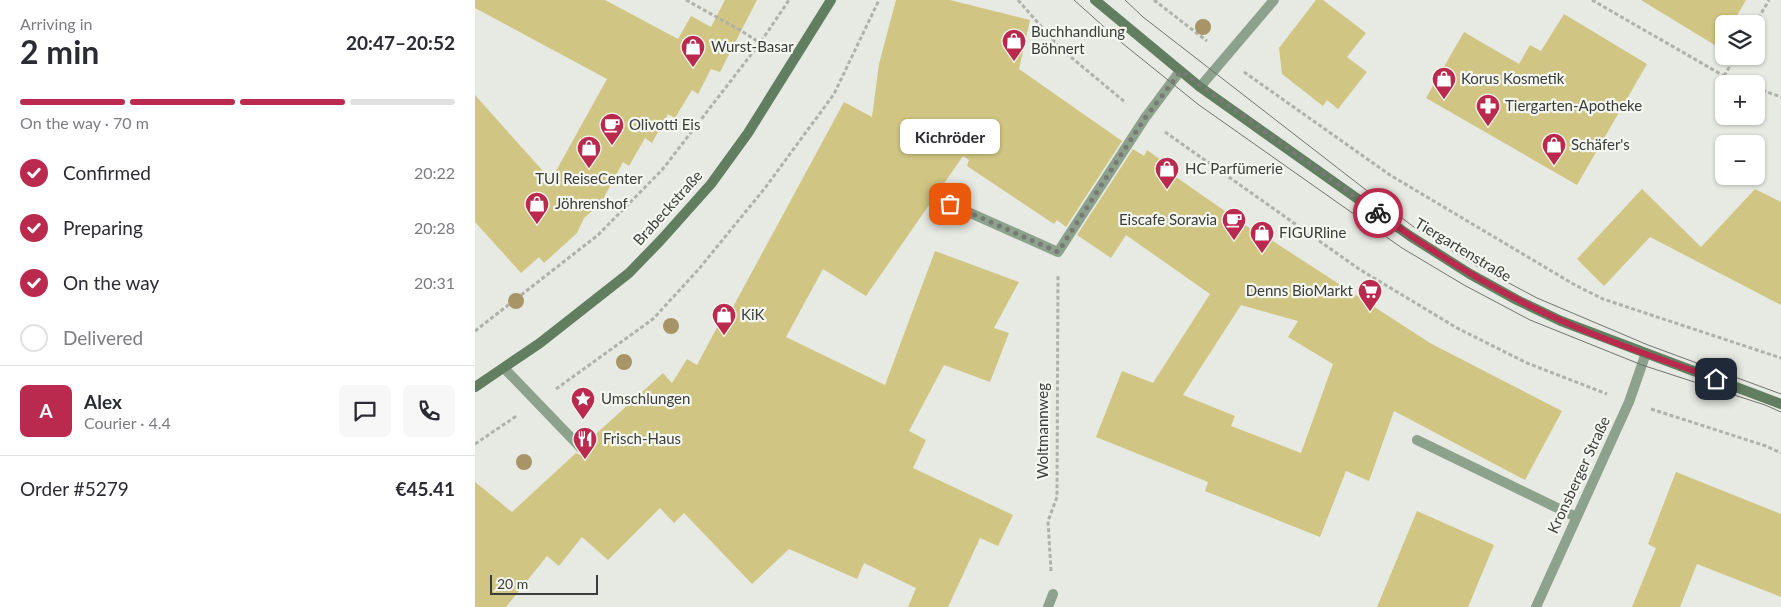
<!DOCTYPE html>
<meta charset="utf-8">
<style>
body{margin:0;font-family:Lato,sans-serif;background:#f7f7f7;color:#2b2b33;height:100vh;display:flex;flex-direction:column;font-size:19px;white-space:nowrap}
*{box-sizing:border-box;margin:0}
p{font-size:16px;color:#7c7c81}
.icon{flex:none;width:28px;height:28px;fill:none;stroke:currentColor;stroke-width:2;stroke-linecap:round;stroke-linejoin:round}
.map{position:relative;flex:1;overflow:hidden}
.details{display:flex;flex-direction:column;background:#fff;width:475px}
.details>*{flex:none}
.controls{position:absolute;left:1240px;top:15px;display:grid;gap:10px}
.controls a{display:grid;place-items:center;width:50px;height:50px;border-radius:8px;background:#fff;box-shadow:0 1px 4px #0004;font-size:25px}
.scale{position:absolute;left:15px;bottom:12px;width:108px;box-sizing:border-box;padding-left:5px;border:2px solid #3c3d3a;border-top:0;font-size:14px;line-height:18px;white-space:nowrap;color:#3c3d3a;-webkit-text-stroke:4px #f4f7ef;paint-order:stroke}
.pin{position:absolute;display:grid;place-items:center;width:42px;height:42px;color:#fff;margin:-21px;border-radius:10px;box-shadow:0 2px 8px #0006}
.courier{position:absolute;display:grid;place-items:center;width:50px;height:50px;margin:-25px;border:4px solid #ba294e;border-radius:50%;background:#fff;color:#222;box-shadow:0 1px 6px #0007}
.bubble{position:absolute;height:35px;border-radius:8px;background:#fff;box-shadow:0 1px 4px #0004;font-size:16px;font-weight:700;line-height:35px;text-align:center}
.head em{font-style:normal;font-weight:700}
.head div{display:flex;flex-direction:column-reverse}
.head{display:flex;align-items:center;justify-content:space-between;height:85px;padding:0 20px}
h1{font-size:32px;font-weight:700;line-height:38px}
.bar{display:grid;grid-template-columns:repeat(4,1fr);gap:8px 5px;align-content:center;height:60px;padding:0 20px}
.bar i{height:6px;border-radius:4px;background:#e1e1e2}
.bar .selected{background:#ba294e}
.bar p{grid-column:span 4}
.line{display:flex;align-items:center;gap:12px;padding:0 20px;border-top:1px solid #e1e1e2}
.line div{flex:1}
.round{display:grid;place-items:center;flex:none;width:52px;height:52px;border-radius:8px;background:#f7f7f7}
ol{padding:0 20px;list-style:none}
li{display:flex;align-items:center;gap:15px;height:55px}
li p{margin-inline-start:auto}
li .icon{padding:5px;border-radius:50%;background:#ba294e;color:#fff;stroke-width:4}
li:last-child{color:#7c7c81}
li i{width:28px;height:28px;border:2px solid #e1e1e2;border-radius:50%}
main{display:flex;flex:1;min-height:0}
.map>svg:first-child{display:block}
.building{fill:#d0c582;fill-rule:evenodd}
.lines{fill:none;stroke-linecap:round;stroke-linejoin:round}
.path{stroke:#afb1ab;stroke-width:3;stroke-dasharray:4 2.5;stroke-linecap:butt}
.lane{stroke:#8da28c;stroke-width:10}
.street{stroke:#8da28c;stroke-width:10}
.secondary{stroke:#617f60;stroke-width:10}
.tram{stroke:#71736e;stroke-width:1}
.tree{fill:#a79467}
.done{stroke:#787a75;stroke-width:5;stroke-dasharray:0 9}
.route{stroke:#ba294e;stroke-width:6}
.labels{text-anchor:middle;stroke-width:4.5;stroke-linejoin:round;paint-order:stroke}
.poi-label{font-size:15px;fill:#3c3d3a;stroke:#f4f7ef;text-anchor:start}
.street-label{font-size:15px;fill:#3c3d3a;stroke:#f4f7ef}
</style>
<main>
<section class="details">
<div class="head"><div><h1>2 min</h1><p>Arriving in</p></div><em>20:47–20:52</em></div>
<div class="bar"><i class="selected"></i><i class="selected"></i><i class="selected"></i><i></i><p>On the way · 70 m</p></div>
<ol>
<li><svg class="icon" aria-label="check" viewBox="0 0 24 24"><path d="M5 12l5 5 9-10"/></svg>Confirmed<p>20:22</p></li>
<li><svg class="icon" aria-label="check" viewBox="0 0 24 24"><path d="M5 12l5 5 9-10"/></svg>Preparing<p>20:28</p></li>
<li><svg class="icon" aria-label="check" viewBox="0 0 24 24"><path d="M5 12l5 5 9-10"/></svg>On the way<p>20:31</p></li>
<li><i></i>Delivered</li>
</ol>
<div class="line" style="height:90px"><b class="round" style="background:#ba294e;color:#fff">A</b><div><b>Alex</b><p>Courier · 4.4</p></div><a class="round"><svg class="icon" aria-label="chat" viewBox="0 0 24 24"><path d="M4 5h16v11H9l-5 4z"/></svg></a><a class="round"><svg class="icon" aria-label="phone" viewBox="0 0 24 24"><path d="M5 4h4l2 5-3 2q2 4 5 5l2-3 5 2v4C11 20 4 13 5 4z"/></svg></a></div>
<div class="line" style="height:65px"><div>Order #5279</div><b>€45.41</b></div>
</section>
<div class="map">
<svg width="1306" height="607" viewBox="0 0 1306 607">
<rect width="100%" height="100%" fill="#e7eae2"/>
<path class="building" d="M 0,0 L 130,0 L 203,39 L 216,16 L 236,27 L 250,0 L 282,0 L 245,72 L 236,69 L 223,94 L 217,90 L 200,118 L 193,114 L 177,143 L 170,138 L 154,166 L 148,162 L 126,203 L 109,218 L 102,233 L 69,263 L 64,257 L 46,273 L 0,222 L 0,95 L 76,180 L 132,79 L 0,8 Z
M 421,0 L 475,0 L 555,20 L 544,69 L 647,141 L 591,227 L 582,220 L 579,224 L 492,166 L 494,160 L 488,156 L 391,296 L 348,269 L 311,337 L 410,385 L 460,251 L 544,282 L 519,328 L 534,333 L 515,382 L 469,365 L 434,431 L 451,440 L 438,468 L 538,515 L 523,546 L 505,538 L 473,607 L 433,607 L 441,588 L 389,563 L 382,579 L 314,549 L 277,584 L 209,513 L 199,523 L 185,508 L 133,560 L 107,537 L 84,566 L 72,556 L 31,607 L 0,607 L 0,482 L 37,512 L 101,453 L 105,455 L 110,453 L 113,449 L 111,443 L 188,373 L 197,383 L 212,359 L 222,365 L 254,305 L 258,307 L 369,102 L 397,117 L 404,64 Z
M 841,0 L 848,0 L 891,33 L 872,57 L 892,72 L 863,109 L 852,100 L 848,106 L 807,74 L 804,48 Z
M 1166,0 L 1271,0 L 1257,24 L 1249,24 L 1249,38 L 1243,47 Z
M 1089,14 L 1172,64 L 1102,185 L 951,98 L 989,32 L 1044,64 L 1055,45 L 1066,51 Z
M 658,149 L 669,156 L 672,150 L 704,173 L 701,177 L 786,236 L 787,234 L 955,343 L 1087,411 L 1050,480 L 919,411 L 894,481 L 871,471 L 845,537 L 730,491 L 733,482 L 621,437 L 647,371 L 678,383 L 735,294 L 651,235 L 636,258 L 602,235 ZM 766,305 L 823,321 L 813,337 L 858,364 L 826,453 L 756,426 L 760,416 L 708,395 Z
M 1167,189 L 1226,247 L 1280,189 L 1306,202 L 1306,305 L 1175,237 L 1129,286 L 1102,259 Z
M 1201,472 L 1306,514 L 1306,597 L 1222,564 L 1205,607 L 1157,607 L 1181,548 L 1173,544 Z
M 942,511 L 1019,545 L 993,607 L 902,607 Z"/>
<g class="lines">
<path class="path" d="M 211,0 L 265,30 L 285,43
M 543,0 L 585,48 L 651,103
M 679,0 L 732,41
M 1117,0 L 1249,76 L 1270,84
M 1280,24 L 1294,0
M 769,72 L 915,175 L 1100,285 L 1128,299 L 1306,358
M 1249,76 L 1261,56
M 1281,88 L 1306,97
M 690,132 L 884,269 L 982,328 L 1052,363 L 1132,394
M 0,331 L 123,235 L 187,170 L 285,43 L 314,0
M 81,389 L 178,319 L 223,270 L 290,188 L 359,94 L 404,0
M 1176,409 L 1291,446 L 1306,453
M 0,444 L 43,415
M 576,571 L 573,521 L 582,497 L 583,275"/>
<path class="lane" d="M 475,204 L 583,252 L 670,118 L 705,71
M 29,368 L 106,448
M 942,440 L 1101,517"/>
<path class="street" d="M 725,87 L 799,0
M 573,607 L 578,594
M 1061,607 L 1154,402 L 1171,353"/>
<path class="secondary" d="M 620,0 L 725,87 L 935,236 L 995,274 L 1042,300 L 1086,321 L 1306,404
M 0,387 L 65,343 L 154,273 L 186,240 L 236,184 L 273,133 L 356,0"/>
<path class="tram" d="M 599,0 L 647,43 L 724,105 L 927,248 L 989,285 L 1055,320 L 1167,365 L 1290,405 L 1306,412
M 650,0 L 668,17 L 940,228 L 1000,265 L 1062,298 L 1173,345 L 1306,394"/>
</g>
<g class="tree">
<circle cx="728" cy="27" r="8"/>
<circle cx="41" cy="301" r="8"/>
<circle cx="196" cy="326" r="8"/>
<circle cx="149" cy="362" r="8"/>
<circle cx="49" cy="462" r="8"/>
</g>
<g class="lines">
<path class="done" d="M 475,204 L 583,252 L 670,118 L 706,71 L 903,213"/>
<path class="route" d="M 903,213 C 960,254 1020,291 1085,320 C 1135,343 1189,360 1241,379"/>
</g>
<defs>
<symbol id="shop-pin" viewBox="-11 -11 22 30"><path d="M0 17L-7.5 6A9.5 9.5 0 1 1 7.5 6Z" fill="#ba294e" stroke="#f4f7ef"/><path d="M-5-2.5h2.3a2.7 3.5 0 0 1 5.4 0H5L5.5 6h-11ZM-1.5-2.5h3a1.5 2.3 0 0 0-3 0Z" fill="#fff"/></symbol>
<symbol id="pharmacy-pin" viewBox="-11 -11 22 30"><path d="M0 17L-7.5 6A9.5 9.5 0 1 1 7.5 6Z" fill="#ba294e" stroke="#f4f7ef"/><path d="M-2-6h4v4h4v4h-4v4h-4v-4h-4v-4h4Z" fill="#fff"/></symbol>
<symbol id="cafe-pin" viewBox="-11 -11 22 30"><path d="M0 17L-7.5 6A9.5 9.5 0 1 1 7.5 6Z" fill="#ba294e" stroke="#f4f7ef"/><path d="M-5.5-4.5H6V0H3Q3 3.5 0 3.5H-2.5Q-5.5 3.5-5.5 0ZM3-3.2v2h1.7v-2ZM-6 4.5H4V6H-6Z" fill="#fff"/></symbol>
<symbol id="supermarket-pin" viewBox="-11 -11 22 30"><path d="M0 17L-7.5 6A9.5 9.5 0 1 1 7.5 6Z" fill="#ba294e" stroke="#f4f7ef"/><path d="M-6-5.5h2.5l.6 2H6L4.5 2H-2.5L-4.4-4H-6ZM-1.5 3.2a1.3 1.3 0 1 0 .1 0ZM3 3.2a1.3 1.3 0 1 0 .1 0Z" fill="#fff"/></symbol>
<symbol id="sight-pin" viewBox="-11 -11 22 30"><path d="M0 17L-7.5 6A9.5 9.5 0 1 1 7.5 6Z" fill="#ba294e" stroke="#f4f7ef"/><path d="M0-6L1.8-2.2L6-1.7L2.9 1.2L3.7 5.4L0 3.3L-3.7 5.4L-2.9 1.2L-6-1.7L-1.8-2.2Z" fill="#fff"/></symbol>
<symbol id="restaurant-pin" viewBox="-11 -11 22 30"><path d="M0 17L-7.5 6A9.5 9.5 0 1 1 7.5 6Z" fill="#ba294e" stroke="#f4f7ef"/><path d="M-5-6h1v4h1v-4h1v4h1v-4h1v5L-1.5 .5V6h-2V.5L-5-1ZM5-6V6H3V1.5H1.5Q1.5-4 5-6Z" fill="#fff"/></symbol>
</defs>
<g fill-rule="evenodd">
<use href="#shop-pin" x="525" y="27" width="28" height="38"/>
<use href="#shop-pin" x="204" y="33" width="28" height="38"/>
<use href="#shop-pin" x="955" y="65" width="28" height="38"/>
<use href="#pharmacy-pin" x="999" y="92" width="28" height="38"/>
<use href="#cafe-pin" x="123" y="111" width="28" height="38"/>
<use href="#shop-pin" x="1065" y="131" width="28" height="38"/>
<use href="#shop-pin" x="100" y="134" width="28" height="38"/>
<use href="#shop-pin" x="678" y="155" width="28" height="38"/>
<use href="#shop-pin" x="48" y="190" width="28" height="38"/>
<use href="#cafe-pin" x="745" y="206" width="28" height="38"/>
<use href="#shop-pin" x="773" y="219" width="28" height="38"/>
<use href="#supermarket-pin" x="881" y="277" width="28" height="38"/>
<use href="#shop-pin" x="235" y="301" width="28" height="38"/>
<use href="#sight-pin" x="94" y="385" width="28" height="38"/>
<use href="#restaurant-pin" x="96" y="425" width="28" height="38"/>
</g>
<g class="labels">
<g class="poi-label">
<text x="556" y="37">Buchhandlung<tspan x="556" dy="17">Böhnert</tspan></text>
<text x="236" y="52">Wurst-Basar</text>
<text x="986" y="84">Korus Kosmetik</text>
<text x="1030" y="111">Tiergarten-Apotheke</text>
<text x="154" y="130">Olivotti Eis</text>
<text x="1096" y="150">Schäfer's</text>
<text x="710" y="174">HC Parfümerie</text>
<text x="114" y="184" text-anchor="middle">TUI ReiseCenter</text>
<text x="80" y="209">Jöhrenshof</text>
<text x="742" y="225" text-anchor="end">Eiscafe Soravia</text>
<text x="804" y="238">FIGURline</text>
<text x="878" y="296" text-anchor="end">Denns BioMarkt</text>
<text x="266" y="320">KiK</text>
<text x="126" y="404">Umschlungen</text>
<text x="128" y="444">Frisch-Haus</text>
</g>
<g class="street-label">
<text transform="translate(193 208) rotate(-48)" y="5">Brabeckstraße</text>
<text transform="translate(988 250) rotate(31)" y="5">Tiergartenstraße</text>
<text transform="translate(568 431) rotate(-90)" y="5">Woltmannweg</text>
<text transform="translate(1104 475) rotate(-65)" y="5">Kronsberger Straße</text>
</g>
</g>
</svg>
<div class="controls">
<a><svg class="icon" aria-label="layers" viewBox="0 0 24 24"><path d="M12 4l9 5-9 5-9-5zM3 14l9 5 9-5"/></svg></a>
<a>+</a>
<a>−</a>
</div>
<div class="scale">20 m</div>
<div class="pin" style="left:475px;top:204px;background:#ea580c"><svg class="icon" aria-label="bag" viewBox="0 0 24 24"><path d="M5 8h14l-1 12H6zM9 8a3 3 0 0 1 6 0"/></svg></div>
<div class="pin" style="left:1241px;top:379px;background:#1f2937"><svg class="icon" aria-label="home" viewBox="0 0 24 24"><path d="M3 11l9-7 9 7M6 9v11h12V9"/></svg></div>
<div class="courier" style="left:903px;top:213px"><svg class="icon" aria-label="bike" viewBox="0 0 24 24"><circle cx="6" cy="16" r="4"/><circle cx="18" cy="16" r="4"/><path d="M6 16l4-8h5l3 8M10 8l3 8H6M13 5h3"/></svg></div>
<div class="bubble" style="left:425px;top:119px;width:100px">Kichröder</div>
</div>
</main>
